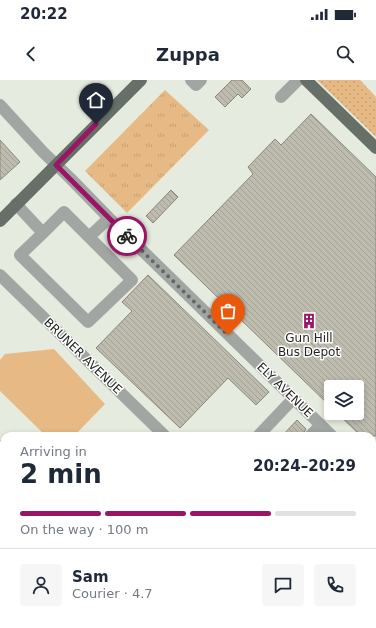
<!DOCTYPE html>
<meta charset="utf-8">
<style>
body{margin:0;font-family:"DejaVu Sans",sans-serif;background:#f6f6f7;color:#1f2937;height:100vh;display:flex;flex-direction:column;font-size:15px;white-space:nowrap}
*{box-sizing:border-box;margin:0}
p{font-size:13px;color:#747a83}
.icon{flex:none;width:22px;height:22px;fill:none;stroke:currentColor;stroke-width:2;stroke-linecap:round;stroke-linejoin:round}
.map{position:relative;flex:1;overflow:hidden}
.details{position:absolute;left:0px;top:352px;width:376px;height:196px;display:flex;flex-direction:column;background:#fff;border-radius:12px 12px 0 0;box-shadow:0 2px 6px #0003}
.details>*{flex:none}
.tools{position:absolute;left:324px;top:300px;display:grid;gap:8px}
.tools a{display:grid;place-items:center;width:40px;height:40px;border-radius:4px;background:#fff;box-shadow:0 2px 6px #0003;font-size:20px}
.pin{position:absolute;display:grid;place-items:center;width:34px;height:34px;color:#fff;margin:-41px -17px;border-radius:50% 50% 50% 0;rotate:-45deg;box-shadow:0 0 4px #0007}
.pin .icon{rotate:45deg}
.courier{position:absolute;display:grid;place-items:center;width:40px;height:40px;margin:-20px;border:3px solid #9b1567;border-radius:50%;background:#fff;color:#222;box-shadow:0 1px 5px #0007}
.headline em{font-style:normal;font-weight:700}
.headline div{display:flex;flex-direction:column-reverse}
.headline{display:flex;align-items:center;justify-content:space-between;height:68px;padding:0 20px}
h1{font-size:26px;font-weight:700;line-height:30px}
.bar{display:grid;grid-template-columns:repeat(4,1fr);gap:6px 4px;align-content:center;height:48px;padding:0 20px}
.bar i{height:5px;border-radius:3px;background:#e0e1e3}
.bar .on{background:#9b1567}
.bar p{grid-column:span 4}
.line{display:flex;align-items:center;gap:10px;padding:0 20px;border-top:1px solid #e0e1e3}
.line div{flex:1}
.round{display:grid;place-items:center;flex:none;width:42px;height:42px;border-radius:4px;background:#f6f6f7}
.status{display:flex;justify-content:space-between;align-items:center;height:28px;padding:0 20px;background:#fff;direction:ltr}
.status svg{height:11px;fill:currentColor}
header{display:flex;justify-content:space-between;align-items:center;height:52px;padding:0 20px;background:#fff;font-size:18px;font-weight:700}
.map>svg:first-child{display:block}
.grass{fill:url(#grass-dots)}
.park{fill:url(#park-tufts)}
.garden{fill:#e7ba85}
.building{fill:url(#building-back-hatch);stroke:#89877b}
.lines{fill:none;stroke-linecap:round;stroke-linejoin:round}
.minor{stroke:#a1a6a2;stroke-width:12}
.major{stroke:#666f68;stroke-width:12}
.done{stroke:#656861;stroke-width:4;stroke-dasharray:0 7.2}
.route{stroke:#9b1567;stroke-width:5}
.labels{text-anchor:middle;stroke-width:3;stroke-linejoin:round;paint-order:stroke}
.poi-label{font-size:12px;fill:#1f211d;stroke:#fff}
.street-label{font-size:12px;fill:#1f211d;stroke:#fff}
</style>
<div class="status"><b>20:22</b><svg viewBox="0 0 49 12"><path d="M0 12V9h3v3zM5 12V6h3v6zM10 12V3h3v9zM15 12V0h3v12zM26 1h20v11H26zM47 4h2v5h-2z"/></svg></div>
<header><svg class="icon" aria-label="back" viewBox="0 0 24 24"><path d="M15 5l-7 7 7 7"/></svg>Zuppa<svg class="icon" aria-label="search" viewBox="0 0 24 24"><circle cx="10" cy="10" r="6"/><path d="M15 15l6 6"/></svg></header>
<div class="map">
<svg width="376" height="548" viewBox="0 0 376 548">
<defs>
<pattern id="grass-dots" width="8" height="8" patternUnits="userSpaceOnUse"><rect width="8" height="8" fill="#e7ba85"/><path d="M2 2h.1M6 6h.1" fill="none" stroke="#c6a072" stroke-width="1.8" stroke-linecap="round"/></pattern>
<pattern id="park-tufts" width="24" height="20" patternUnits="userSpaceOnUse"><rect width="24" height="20" fill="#e7ba85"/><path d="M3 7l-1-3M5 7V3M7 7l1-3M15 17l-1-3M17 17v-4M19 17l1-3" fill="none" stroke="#c6a072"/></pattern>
<pattern id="building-back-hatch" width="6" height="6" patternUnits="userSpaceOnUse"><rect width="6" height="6" fill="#bebcaf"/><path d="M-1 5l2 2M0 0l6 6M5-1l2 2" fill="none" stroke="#a3a196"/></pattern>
</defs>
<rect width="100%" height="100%" fill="#e6ebdf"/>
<path class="grass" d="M 317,0 L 360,0 L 376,17 L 376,57 Z
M 376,477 L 376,548 L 339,548 L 334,544 L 372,544 L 372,481 Z"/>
<path class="park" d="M 165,10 L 209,50 L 127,133 L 85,91 Z"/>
<path class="garden" d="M 54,269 L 105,324 L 74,356 L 46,356 L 0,311 L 0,280 L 5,274 Z
M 169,544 L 300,544 L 296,548 L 173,548 Z"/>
<path class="building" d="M 232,0 L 242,0 L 251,9 L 242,18 L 238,14 L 225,27 L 215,17 Z
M 311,34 L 376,97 L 376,356 L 361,356 L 337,333 L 357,333 L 357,307 L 331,307 L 331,327 L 174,175 L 253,94 L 248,87 L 275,59 L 281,65 Z
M 0,60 L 20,82 L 0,100 Z
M 171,110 L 178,117 L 153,143 L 146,136 Z
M 148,195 L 269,312 L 256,325 L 228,298 L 180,348 L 96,268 L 132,231 L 122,222 Z
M 297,340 L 306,349 L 303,354 L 303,356 L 282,356 Z"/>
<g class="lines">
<path class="minor" d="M 191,0 L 196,5 L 201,0
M 281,17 L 298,0
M 0,25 L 43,72 L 70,98 L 109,138 L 332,356
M 16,124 L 43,153 L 64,132 L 132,200 L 88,242 L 20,175 L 43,153
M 89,157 L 109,138
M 0,195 L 165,356
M 258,356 L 293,319
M 310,356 L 321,345
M 0,366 L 4,370
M 372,394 L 376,398
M 372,442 L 376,438"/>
<path class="major" d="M 306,0 L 376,68
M 0,141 L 141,0
M 0,545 L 12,548"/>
</g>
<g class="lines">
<path class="done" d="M 127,156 L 228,255"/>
<path class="route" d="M 96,44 L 56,85 L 127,156"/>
</g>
<defs>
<symbol id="building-bare" viewBox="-9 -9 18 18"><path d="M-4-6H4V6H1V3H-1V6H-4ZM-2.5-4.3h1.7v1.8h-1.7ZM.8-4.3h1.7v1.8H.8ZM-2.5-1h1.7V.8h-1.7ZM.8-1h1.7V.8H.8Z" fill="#9b1567" stroke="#fff" stroke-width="2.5" paint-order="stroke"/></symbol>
</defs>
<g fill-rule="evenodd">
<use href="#building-bare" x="298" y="230" width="22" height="22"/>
</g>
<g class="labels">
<g class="poi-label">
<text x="309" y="262">Gun Hill<tspan x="309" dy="14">Bus Depot</tspan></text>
</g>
<g class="street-label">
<text transform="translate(83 276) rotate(44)" y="4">BRUNER AVENUE</text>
<text transform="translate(285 310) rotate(44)" y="4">ELY AVENUE</text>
</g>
</g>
</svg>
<div class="tools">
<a><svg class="icon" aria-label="layers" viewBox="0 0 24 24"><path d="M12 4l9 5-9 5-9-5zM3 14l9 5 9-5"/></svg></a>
</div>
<div class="pin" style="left:228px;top:255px;background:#ea580c"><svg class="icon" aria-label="bag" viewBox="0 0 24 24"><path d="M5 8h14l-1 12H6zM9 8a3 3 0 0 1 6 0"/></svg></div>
<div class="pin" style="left:96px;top:44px;background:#1f2937"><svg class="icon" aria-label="home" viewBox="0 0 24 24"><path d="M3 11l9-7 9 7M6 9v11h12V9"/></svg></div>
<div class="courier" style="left:127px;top:156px"><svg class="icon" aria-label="bike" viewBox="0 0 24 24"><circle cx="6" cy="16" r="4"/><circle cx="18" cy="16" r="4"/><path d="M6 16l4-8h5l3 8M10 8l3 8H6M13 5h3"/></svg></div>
<section class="details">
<div class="headline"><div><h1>2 min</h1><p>Arriving in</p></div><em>20:24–20:29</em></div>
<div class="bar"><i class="on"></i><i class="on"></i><i class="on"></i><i></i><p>On the way · 100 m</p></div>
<div class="line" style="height:72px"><a class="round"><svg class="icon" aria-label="person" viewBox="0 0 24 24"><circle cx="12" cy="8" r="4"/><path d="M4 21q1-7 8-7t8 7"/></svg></a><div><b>Sam</b><p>Courier · 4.7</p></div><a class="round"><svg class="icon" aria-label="chat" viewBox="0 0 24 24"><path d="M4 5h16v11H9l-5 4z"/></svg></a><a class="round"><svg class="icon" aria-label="phone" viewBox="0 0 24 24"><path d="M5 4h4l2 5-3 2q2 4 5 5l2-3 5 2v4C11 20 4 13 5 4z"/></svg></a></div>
</section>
</div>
